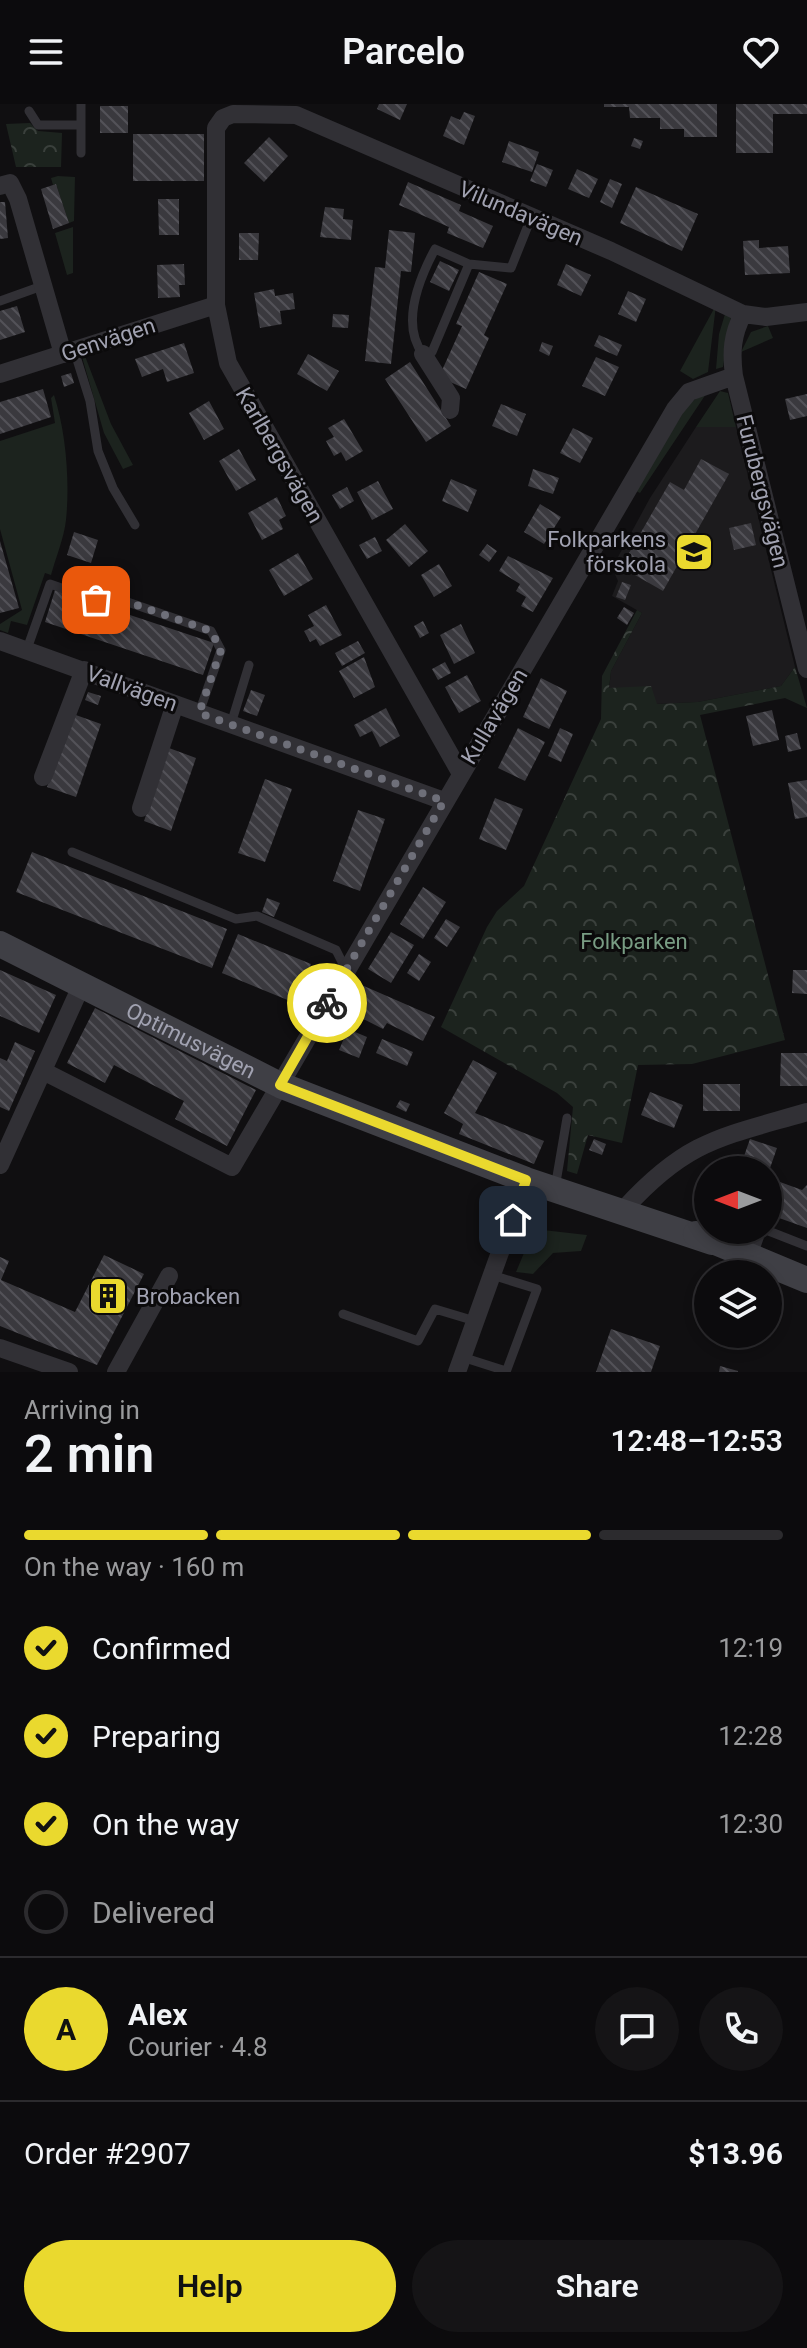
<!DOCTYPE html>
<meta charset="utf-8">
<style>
body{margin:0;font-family:Roboto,sans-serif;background:#151416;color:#f1f3f6;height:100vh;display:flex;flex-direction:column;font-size:30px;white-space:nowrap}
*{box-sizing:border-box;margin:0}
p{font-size:26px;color:#9a9b9d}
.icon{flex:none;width:44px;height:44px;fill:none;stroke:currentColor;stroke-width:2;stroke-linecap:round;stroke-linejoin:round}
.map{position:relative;height:1268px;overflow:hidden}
.sheet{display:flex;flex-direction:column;background:#0c0b0d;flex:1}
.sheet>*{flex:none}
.needle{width:52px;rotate:270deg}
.tools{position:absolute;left:694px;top:1052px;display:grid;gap:16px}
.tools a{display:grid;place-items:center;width:88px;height:88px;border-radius:50%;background:#0c0b0d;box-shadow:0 4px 12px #0003,0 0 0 2px #2c2b2e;font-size:40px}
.pin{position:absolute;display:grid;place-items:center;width:68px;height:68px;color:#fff;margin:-34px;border-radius:16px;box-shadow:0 4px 12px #0006}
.courier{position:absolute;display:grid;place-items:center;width:80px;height:80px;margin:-40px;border:6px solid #ead92e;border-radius:50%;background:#fff;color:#222;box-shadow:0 2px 10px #0007}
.overview em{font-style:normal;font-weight:600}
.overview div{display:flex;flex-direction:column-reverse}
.overview{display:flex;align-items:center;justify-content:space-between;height:136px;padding:0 24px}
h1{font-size:52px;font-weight:600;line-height:60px}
.bar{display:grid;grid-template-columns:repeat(4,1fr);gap:12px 8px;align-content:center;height:96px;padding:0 24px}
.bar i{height:10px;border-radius:6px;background:#2c2b2e}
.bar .selected{background:#ead92e}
.bar p{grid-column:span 4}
.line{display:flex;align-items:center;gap:20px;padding:0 24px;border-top:2px solid #2c2b2e}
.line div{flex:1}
.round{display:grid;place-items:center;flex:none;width:84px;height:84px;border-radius:42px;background:#151416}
ol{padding:0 24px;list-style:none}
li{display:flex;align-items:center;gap:24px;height:88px}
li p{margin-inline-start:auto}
li .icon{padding:8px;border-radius:50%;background:#ead92e;color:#111;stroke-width:4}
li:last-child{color:#9a9b9d}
li i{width:44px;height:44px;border:4px solid #2c2b2e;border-radius:50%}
.primary-button{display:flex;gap:16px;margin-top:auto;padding:16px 24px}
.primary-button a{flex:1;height:92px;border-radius:48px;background:#ead92e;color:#111;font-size:32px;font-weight:600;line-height:92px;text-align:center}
.primary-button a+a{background:#151416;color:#f1f3f6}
header{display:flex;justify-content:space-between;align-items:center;height:104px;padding:0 24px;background:#0c0b0d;font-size:36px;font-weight:600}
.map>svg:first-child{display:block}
.built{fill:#1c1b1d}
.grass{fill:#1c231e}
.forest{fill:url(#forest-crowns)}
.building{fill:url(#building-back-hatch)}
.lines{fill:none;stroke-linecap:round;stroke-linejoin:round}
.lane{stroke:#313035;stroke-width:9}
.street{stroke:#313035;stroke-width:18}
.secondary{stroke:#3f3f45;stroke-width:26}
.done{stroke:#6e6f79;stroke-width:8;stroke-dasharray:0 14.4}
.route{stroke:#ead92e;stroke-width:10}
.labels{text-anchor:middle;stroke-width:6;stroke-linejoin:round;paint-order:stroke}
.street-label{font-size:22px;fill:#a1a2b1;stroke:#0b0a0b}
.poi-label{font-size:22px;fill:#a1a2b1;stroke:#0b0a0b;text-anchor:end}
.park-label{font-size:22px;fill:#789c83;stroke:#0b0a0b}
</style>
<header><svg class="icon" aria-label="menu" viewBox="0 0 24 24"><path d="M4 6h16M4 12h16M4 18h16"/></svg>Parcelo<svg class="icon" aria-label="heart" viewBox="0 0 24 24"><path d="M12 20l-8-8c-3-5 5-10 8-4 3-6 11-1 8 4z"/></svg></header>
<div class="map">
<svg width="807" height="1268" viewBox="0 0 807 1268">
<defs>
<pattern id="forest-crowns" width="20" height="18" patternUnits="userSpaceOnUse" patternTransform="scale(2)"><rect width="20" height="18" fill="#1c231e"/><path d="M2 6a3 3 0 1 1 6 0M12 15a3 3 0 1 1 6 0" fill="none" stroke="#3a403c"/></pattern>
<pattern id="building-back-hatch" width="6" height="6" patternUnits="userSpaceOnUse" patternTransform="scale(2)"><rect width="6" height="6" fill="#3a393e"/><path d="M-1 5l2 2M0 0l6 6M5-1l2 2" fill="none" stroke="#535258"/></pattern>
</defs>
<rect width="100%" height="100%" fill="#100f11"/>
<path class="built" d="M 696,323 L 736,323 L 795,563 L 781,582 L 698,598 L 656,600 L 609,585 L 611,567 L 642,509 L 612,492 L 618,477 L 612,464 L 650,394 Z"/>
<path class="grass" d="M 58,72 L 75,73 L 74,117 L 69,119 L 56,80 L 53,81 L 51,74 Z
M 73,123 L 73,169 L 67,171 L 55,129 Z
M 716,201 L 708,268 L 693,275 L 680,267 Z
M 725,210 L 731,213 L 723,263 L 716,265 L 719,230 Z
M 768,222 L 773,234 L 741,248 L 751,228 Z
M 85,252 L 111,320 L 133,361 L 123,365 L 104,329 L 82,253 Z
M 708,287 L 640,389 L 636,387 L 688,300 Z
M 720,287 L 728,289 L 736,323 L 696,323 Z
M 54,291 C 66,328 70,377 66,416 C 64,434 56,453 51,471 L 45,469 L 27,521 L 11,517 L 8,529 L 0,526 L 0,520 L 22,506 L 0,425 L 0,337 L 55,319 L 51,294 Z
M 543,1126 L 587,1131 L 581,1147 L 553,1149 L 533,1170 L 516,1168 L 529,1137 Z"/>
<path class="forest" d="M 30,19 L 38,27 L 62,29 L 61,63 L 16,63 L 6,20 Z
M 637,506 L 642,509 L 611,567 L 609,584 L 651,582 L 657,600 L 698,598 L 781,582 L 795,563 L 807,604 L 785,594 L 700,611 L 785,936 L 692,960 L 638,961 L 622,1039 L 588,1031 L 577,1070 L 567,1067 L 573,1003 L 557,989 L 441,923 L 487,823 L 497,807 L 524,782 L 601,615 L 602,572 Z"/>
<path class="building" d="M 379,0 L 407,0 L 400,16 L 377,5 Z
M 604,0 L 717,0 L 717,33 L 684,33 L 684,25 L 660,25 L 660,14 L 630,14 L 629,3 L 604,3 Z
M 736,0 L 807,0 L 807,10 L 773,10 L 773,49 L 736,49 Z
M 100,2 L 128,2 L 128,29 L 100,29 Z
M 464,8 L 475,12 L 464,41 L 443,32 L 451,12 L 460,16 Z
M 133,30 L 204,30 L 204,77 L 133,77 Z
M 269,33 L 288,52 L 264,78 L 244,59 Z
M 634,34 L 643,37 L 640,45 L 631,42 Z
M 509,37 L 539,48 L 532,68 L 502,58 Z
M 537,60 L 553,66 L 546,83 L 530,77 Z
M 577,65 L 598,75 L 589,94 L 568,85 Z
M 610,75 L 622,80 L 612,104 L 600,98 Z
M 408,78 L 461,101 L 459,107 L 493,122 L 483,144 L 447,129 L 449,123 L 399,101 Z
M 56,80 L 69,119 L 53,125 L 41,85 Z
M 636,83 L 698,110 L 682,147 L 620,119 Z
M 158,95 L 179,95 L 179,131 L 159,131 Z
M 0,98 L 5,98 L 8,134 L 0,135 Z
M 325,103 L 344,105 L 343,115 L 353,116 L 351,136 L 320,133 Z
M 389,126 L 415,129 L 411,168 L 401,167 L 391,260 L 365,257 L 375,163 L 385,164 Z
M 239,129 L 259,129 L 258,156 L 239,156 Z
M 759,136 L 759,144 L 788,142 L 790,169 L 745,171 L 743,137 Z
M 440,157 L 459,166 L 449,187 L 430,178 Z
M 184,160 L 185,181 L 179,181 L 180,193 L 158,194 L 157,161 Z
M 566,160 L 591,171 L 581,192 L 557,181 Z
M 479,168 L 507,180 L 484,231 L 489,234 L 466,285 L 439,273 L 462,222 L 456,220 Z
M 274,185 L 275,192 L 293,189 L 295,205 L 280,207 L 282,220 L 260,224 L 254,189 Z
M 628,187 L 646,195 L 636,218 L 618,210 Z
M 17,202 L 25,228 L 0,236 L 0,207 Z
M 333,210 L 349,211 L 348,224 L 332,223 Z
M 599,231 L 622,241 L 617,252 L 594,242 Z
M 542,238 L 553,242 L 549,252 L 539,247 Z
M 184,239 L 194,269 L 167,278 L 163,265 L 142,273 L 135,255 Z
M 308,250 L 339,267 L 327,287 L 297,270 Z
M 596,253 L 619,263 L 605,292 L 582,282 Z
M 410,258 L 451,322 L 426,338 L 385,275 Z
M 71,269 L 74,279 L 64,283 L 61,272 Z
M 43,285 L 51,313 L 0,330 L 0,298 Z
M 807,290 L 807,312 L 790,316 L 785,295 Z
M 209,297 L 224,325 L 204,336 L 189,309 Z
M 501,300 L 526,310 L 517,332 L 492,322 Z
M 344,315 L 363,347 L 346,357 L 341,348 L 334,352 L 326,337 L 334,333 L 328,324 Z
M 573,324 L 593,334 L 580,359 L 560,349 Z
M 239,345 L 256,376 L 236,387 L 219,357 Z
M 701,355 L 729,370 L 663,487 L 621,463 L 670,378 L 684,386 Z
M 533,365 L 559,374 L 553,390 L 528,382 Z
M 451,375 L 477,386 L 468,408 L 442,397 Z
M 378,377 L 393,405 L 372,416 L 357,388 Z
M 347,383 L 354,397 L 340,405 L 332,391 Z
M 277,393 L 286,412 L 279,416 L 283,425 L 262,436 L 248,409 Z
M 540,400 L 561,413 L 544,440 L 524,428 Z
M 751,419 L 756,441 L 734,446 L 729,424 Z
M 405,420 L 428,447 L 409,463 L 386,436 Z
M 74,428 L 98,436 L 91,459 L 67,451 Z
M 375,433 L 382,447 L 367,455 L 359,441 Z
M 0,437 L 19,504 L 0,509 Z
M 487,440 L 497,447 L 489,458 L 479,451 Z
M 298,449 L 313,475 L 284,492 L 269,466 Z
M 508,452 L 553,474 L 533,508 L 521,502 L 526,493 L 516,487 L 520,480 L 499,467 Z
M 439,460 L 452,482 L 434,493 L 421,471 Z
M 622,478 L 631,481 L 625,496 L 616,493 Z
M 55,486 L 214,539 L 203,571 L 45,518 Z
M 326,501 L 342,531 L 320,542 L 316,535 L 310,538 L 304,527 L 314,522 L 308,511 Z
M 624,503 L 634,509 L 627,521 L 617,514 Z
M 423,517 L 429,529 L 420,534 L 414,522 Z
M 461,520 L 475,549 L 454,560 L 440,531 Z
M 358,537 L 365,549 L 342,562 L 335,549 Z
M 364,553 L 375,583 L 354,594 L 339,567 Z
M 445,558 L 451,569 L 438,576 L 432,565 Z
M 467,571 L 481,597 L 459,609 L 445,583 Z
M 541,574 L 567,587 L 549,625 L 523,613 Z
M 251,586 L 265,591 L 257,612 L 243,607 Z
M 88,588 L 101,592 L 98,601 L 85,596 Z
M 386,604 L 400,632 L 380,643 L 372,627 L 360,633 L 354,621 Z
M 772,606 L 779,636 L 753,642 L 746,612 Z
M 73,610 L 101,620 L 76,693 L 47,683 Z
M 518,624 L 545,638 L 525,677 L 498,664 Z
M 560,624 L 573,630 L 561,658 L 548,652 Z
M 797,629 L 801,645 L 788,648 L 785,632 Z
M 169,644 L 196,654 L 171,727 L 144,717 Z
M 265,675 L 292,685 L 265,758 L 238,749 Z
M 807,676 L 807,713 L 795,715 L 788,679 Z
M 495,694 L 523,705 L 506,746 L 479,735 Z
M 358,706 L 385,715 L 360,787 L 333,777 Z
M 32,748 L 227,825 L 212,864 L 16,788 Z
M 423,783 L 446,798 L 423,835 L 400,820 Z
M 267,794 L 280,799 L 274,813 L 262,808 Z
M 446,815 L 460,823 L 447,843 L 434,834 Z
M 391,828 L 414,841 L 391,879 L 368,865 Z
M 238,830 L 311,860 L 295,899 L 222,869 Z
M 419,850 L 431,858 L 419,877 L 407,869 Z
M 0,866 L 56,891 L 39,929 L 0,912 Z
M 793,866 L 807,866 L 807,890 L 792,889 Z
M 357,879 L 435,913 L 423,937 L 387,919 L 383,925 L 344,905 Z
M 95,904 L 256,986 L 227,1042 L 175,1015 L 184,997 L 114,961 L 105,979 L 67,959 Z
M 348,925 L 367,933 L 359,954 L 339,946 Z
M 382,935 L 413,948 L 407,962 L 376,949 Z
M 15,938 L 35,947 L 9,1007 L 0,1003 L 0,954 L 7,957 Z
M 781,949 L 807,949 L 807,982 L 780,982 Z
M 473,956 L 497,969 L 475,1009 L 544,1037 L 534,1060 L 459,1030 L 463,1020 L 444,1009 Z
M 703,980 L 740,980 L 740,1007 L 703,1007 Z
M 650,988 L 683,1001 L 674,1024 L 641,1011 Z
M 400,996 L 410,1000 L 406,1008 L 396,1003 Z
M 594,1035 L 606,1040 L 602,1051 L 589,1046 Z
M 750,1035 L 777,1044 L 770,1064 L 743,1055 Z
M 780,1078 L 802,1086 L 807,1081 L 807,1124 L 768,1110 Z
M 104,1151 L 144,1170 L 97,1261 L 0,1222 L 0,1153 L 9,1157 L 1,1176 L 75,1208 Z
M 611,1225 L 660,1242 L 651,1268 L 596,1268 Z
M 720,1262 L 738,1267 L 738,1268 L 719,1268 Z"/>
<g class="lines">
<path class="lane" d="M 81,0 L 81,49
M 29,7 L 38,21 L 81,21
M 469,160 L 435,145 C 419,175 400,220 423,250 L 432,248 L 469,160 L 511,164 L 531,114
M 0,197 L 42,182
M 74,246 L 90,297 L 98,347 L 113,384 L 135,421
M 27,545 L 50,480 L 96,496 L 116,494 L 211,527 L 221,546 L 199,609
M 231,620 L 249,561
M 72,748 L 236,815 L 257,812 L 336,846 L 346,866
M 555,1084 L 567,1014
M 766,1126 L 807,1142
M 753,1151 L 762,1126
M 492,1171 L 537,1185 L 506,1268
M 343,1210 L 418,1237 L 435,1205 L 475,1217
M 462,1253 L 506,1267"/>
<path class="street" d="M 0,82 L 10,79 L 18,95 L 63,250
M 743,210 C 732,231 731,248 734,272 L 807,565
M 423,250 L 451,294 L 450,306
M 0,270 L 216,201
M 0,537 L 444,697
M 460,668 L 228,259 L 216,201 L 216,24 L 223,14 L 233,10 L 296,11 L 611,147 L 743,210 L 766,213 L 807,208
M 43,673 L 84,566
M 141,704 L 175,600
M 43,967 L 232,1063 L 675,305 L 689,288 L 734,272
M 0,1061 L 82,880
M 625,1104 C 688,1035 722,1033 807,1008
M 0,1244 L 69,1268
M 116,1268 L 169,1172
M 457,1268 L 526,1076"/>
<g class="secondary">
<path id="s1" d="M 0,840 L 280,981 L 526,1076 L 712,1138"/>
<path d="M 696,1130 L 807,1176"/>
</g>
</g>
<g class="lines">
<path class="done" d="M 96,496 L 116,494 L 211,527 L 221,546 L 199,609 L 444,697 L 327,899"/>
<path class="route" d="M 327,899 L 280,981 L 526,1076 L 513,1116"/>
</g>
<defs>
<symbol id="school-square" viewBox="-11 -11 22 22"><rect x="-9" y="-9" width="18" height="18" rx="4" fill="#ead92e" stroke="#0b0a0b"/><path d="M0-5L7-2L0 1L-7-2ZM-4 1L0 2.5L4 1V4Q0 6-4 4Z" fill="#111"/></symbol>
<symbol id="building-square" viewBox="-11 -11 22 22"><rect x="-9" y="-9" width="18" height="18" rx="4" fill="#ead92e" stroke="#0b0a0b"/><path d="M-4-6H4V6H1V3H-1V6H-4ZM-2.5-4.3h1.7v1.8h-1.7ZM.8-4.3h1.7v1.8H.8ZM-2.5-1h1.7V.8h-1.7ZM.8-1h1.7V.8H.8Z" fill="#111"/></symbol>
</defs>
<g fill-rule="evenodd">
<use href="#school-square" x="672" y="426" width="44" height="44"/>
<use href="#building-square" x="86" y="1170" width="44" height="44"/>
</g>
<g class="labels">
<g class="street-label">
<text transform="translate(521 109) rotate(23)" y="8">Vilundavägen</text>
<text transform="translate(108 235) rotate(-18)" y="8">Genvägen</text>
<text transform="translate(280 351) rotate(60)" y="8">Karlbergsvägen</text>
<text transform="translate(763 387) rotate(76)" y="8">Furubergsvägen</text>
<text transform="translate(132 584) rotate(20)" y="8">Vallvägen</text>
<text transform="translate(494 612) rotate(-59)" y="8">Kullavägen</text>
<text dy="8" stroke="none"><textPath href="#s1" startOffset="214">Optimusvägen</textPath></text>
</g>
<g class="poi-label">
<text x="666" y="443">Folkparkens<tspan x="666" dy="25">förskola</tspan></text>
<text x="136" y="1200" text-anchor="start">Brobacken</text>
</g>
<g class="park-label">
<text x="634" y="845">Folkparken</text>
</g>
</g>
</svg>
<div class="tools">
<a><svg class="needle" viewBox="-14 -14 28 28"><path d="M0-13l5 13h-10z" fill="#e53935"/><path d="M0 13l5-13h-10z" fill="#9a9b9d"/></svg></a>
<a><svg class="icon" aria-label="layers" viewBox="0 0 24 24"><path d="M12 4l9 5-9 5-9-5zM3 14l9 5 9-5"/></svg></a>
</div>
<div class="pin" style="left:96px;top:496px;background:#ea580c"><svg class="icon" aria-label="bag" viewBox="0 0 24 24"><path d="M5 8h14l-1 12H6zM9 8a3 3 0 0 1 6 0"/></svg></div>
<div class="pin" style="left:513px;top:1116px;background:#1f2937"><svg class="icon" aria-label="home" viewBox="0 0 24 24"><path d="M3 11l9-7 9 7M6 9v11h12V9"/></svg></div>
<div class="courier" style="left:327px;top:899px"><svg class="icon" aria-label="bike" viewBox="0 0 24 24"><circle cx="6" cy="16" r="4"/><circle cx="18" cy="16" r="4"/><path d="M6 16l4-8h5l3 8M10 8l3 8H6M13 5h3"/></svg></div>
</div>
<section class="sheet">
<div class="overview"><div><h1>2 min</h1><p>Arriving in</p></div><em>12:48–12:53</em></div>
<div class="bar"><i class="selected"></i><i class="selected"></i><i class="selected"></i><i></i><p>On the way · 160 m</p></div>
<ol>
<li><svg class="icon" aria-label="check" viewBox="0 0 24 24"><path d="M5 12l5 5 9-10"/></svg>Confirmed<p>12:19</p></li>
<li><svg class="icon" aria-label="check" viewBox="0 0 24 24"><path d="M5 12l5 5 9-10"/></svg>Preparing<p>12:28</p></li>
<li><svg class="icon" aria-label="check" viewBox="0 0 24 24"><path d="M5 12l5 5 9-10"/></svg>On the way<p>12:30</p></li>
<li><i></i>Delivered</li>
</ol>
<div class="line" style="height:144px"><b class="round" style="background:#ead92e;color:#111">A</b><div><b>Alex</b><p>Courier · 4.8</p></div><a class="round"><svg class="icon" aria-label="chat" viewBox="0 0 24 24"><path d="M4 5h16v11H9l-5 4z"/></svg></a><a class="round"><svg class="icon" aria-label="phone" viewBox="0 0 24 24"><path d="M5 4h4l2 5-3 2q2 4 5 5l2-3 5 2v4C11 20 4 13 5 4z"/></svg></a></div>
<div class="line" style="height:104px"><div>Order #2907</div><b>$13.96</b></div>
<div class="primary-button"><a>Help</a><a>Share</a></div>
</section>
